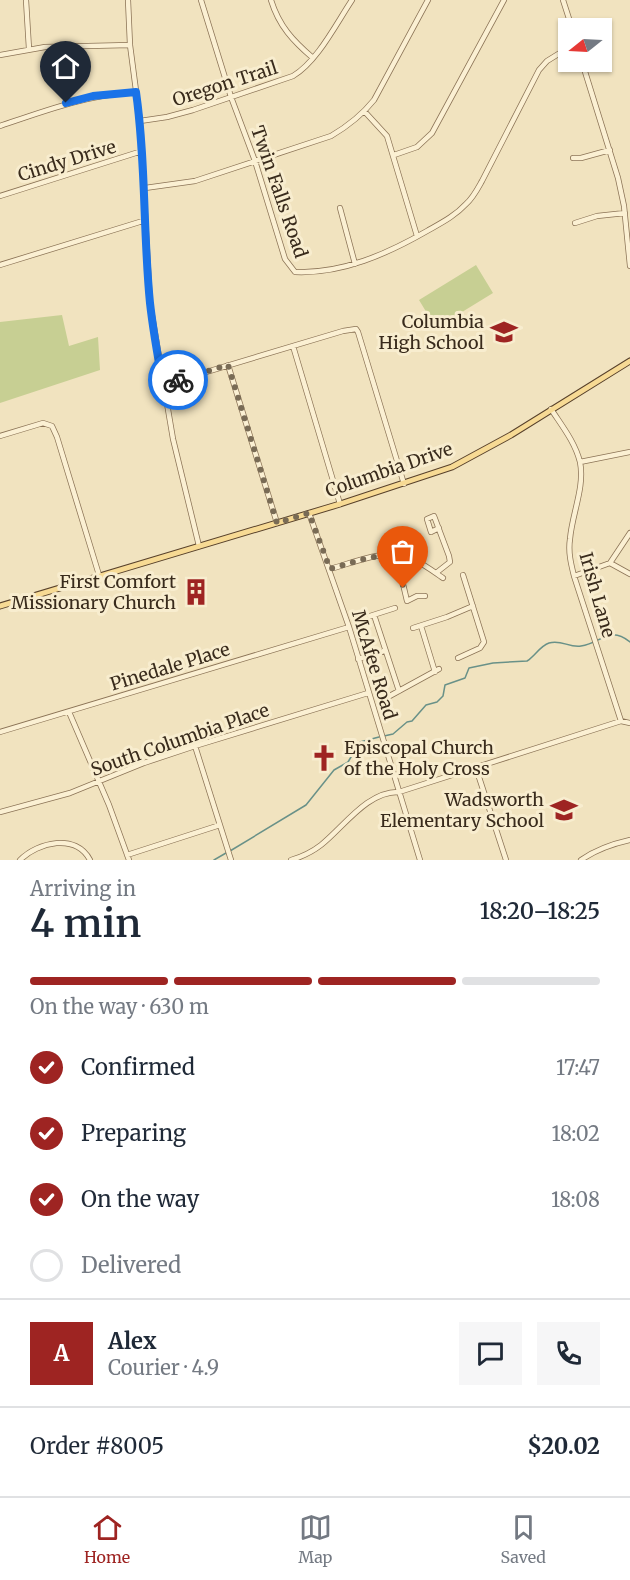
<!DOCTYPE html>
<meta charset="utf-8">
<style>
body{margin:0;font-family:Merriweather,serif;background:#f6f6f7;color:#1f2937;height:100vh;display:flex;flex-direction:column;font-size:22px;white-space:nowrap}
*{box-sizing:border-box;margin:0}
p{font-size:20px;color:#747a83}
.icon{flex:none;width:33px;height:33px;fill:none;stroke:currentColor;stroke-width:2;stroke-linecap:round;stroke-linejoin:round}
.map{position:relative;height:860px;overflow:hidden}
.side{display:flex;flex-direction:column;background:#fff;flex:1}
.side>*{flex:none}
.needle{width:39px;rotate:252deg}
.fabs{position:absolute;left:558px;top:18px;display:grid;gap:12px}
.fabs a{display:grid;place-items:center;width:54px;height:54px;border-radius:0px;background:#fff;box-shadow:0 2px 4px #0004;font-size:30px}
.pin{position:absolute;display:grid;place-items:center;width:51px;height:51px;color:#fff;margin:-62px -26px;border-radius:50% 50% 50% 0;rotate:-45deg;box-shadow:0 0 6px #0007}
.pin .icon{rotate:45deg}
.courier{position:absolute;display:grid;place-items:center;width:60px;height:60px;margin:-30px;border:4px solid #1a73e8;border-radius:50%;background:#fff;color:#222;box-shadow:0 2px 8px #0007}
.summary em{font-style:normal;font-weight:600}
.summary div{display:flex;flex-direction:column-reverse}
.summary{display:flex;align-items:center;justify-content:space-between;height:102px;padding:0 30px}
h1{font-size:39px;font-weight:600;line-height:45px}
.bar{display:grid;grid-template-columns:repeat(4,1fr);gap:9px 6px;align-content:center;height:72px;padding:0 30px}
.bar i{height:8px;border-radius:4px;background:#e0e1e3}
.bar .selected{background:#9e2422}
.bar p{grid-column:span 4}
.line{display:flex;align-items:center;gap:15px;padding:0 30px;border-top:2px solid #e0e1e3}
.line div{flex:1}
.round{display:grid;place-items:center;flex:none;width:63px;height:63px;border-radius:0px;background:#f6f6f7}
ol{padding:0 30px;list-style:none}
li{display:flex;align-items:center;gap:18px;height:66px}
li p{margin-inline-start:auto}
li .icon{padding:6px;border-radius:50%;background:#9e2422;color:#fff;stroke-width:4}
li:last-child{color:#747a83}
li i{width:33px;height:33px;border:3px solid #e0e1e3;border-radius:50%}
.menu{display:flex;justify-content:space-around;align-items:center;height:84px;border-top:2px solid #e0e1e3;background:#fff;font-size:16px;color:#747a83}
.menu a{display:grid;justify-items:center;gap:3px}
.menu .selected{color:#9e2422}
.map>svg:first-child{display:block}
.green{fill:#c7cf93}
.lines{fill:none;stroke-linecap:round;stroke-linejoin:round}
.stream{stroke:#699188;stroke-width:1.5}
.minor-casing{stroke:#8b7356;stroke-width:6}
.major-casing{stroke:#58412b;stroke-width:7}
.minor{stroke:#fbf0d3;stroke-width:4.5}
.major{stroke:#f7da94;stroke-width:5}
.done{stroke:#796b55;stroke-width:6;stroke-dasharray:0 10.8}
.route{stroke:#1a73e8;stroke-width:8}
.labels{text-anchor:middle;stroke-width:6;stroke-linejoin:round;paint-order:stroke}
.street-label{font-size:18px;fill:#392b1c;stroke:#f8edcf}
.poi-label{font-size:18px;fill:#392b1c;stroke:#f8edcf;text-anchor:end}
</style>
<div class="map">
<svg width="630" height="860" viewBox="0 0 630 860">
<rect width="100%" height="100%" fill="#f1e3bf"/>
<path class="green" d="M 476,265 L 493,293 L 436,328 L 419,300 Z
M 62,315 L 69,346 L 98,337 L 100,370 L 0,403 L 0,322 Z"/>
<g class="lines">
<path class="stream" d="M 384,736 L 393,734 L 407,722 L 412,721 L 426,705 L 437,702 L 443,696 L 445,685 L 465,678 L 469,668 L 493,663 L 527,661 C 535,656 540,646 549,643 C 561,639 569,648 581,646 C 602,643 609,625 630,642
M 230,851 L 306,805 L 334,770 L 348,762 L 360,742 L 379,737
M 214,860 L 226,853"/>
<defs>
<path id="minor" d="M 26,0 L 29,49
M 128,0 L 130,45 L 140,121 L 150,303 L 173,439 L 199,546
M 201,0 L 231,97 L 255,161 L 285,259 L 295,272 C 342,274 387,254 427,231 C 441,223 455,216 466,204 C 473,198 477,190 482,181 L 539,70 L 547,61 L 568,48
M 271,0 C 279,26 293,41 313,58
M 563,0 L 572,28
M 0,55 L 45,47 L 130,45
M 582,62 L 618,178 L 624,206 L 630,266
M 365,112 L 387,136 L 417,236
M 140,121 L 167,117 L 193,110 L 293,76 C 317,62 336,24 352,0
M 0,126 C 47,110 87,95 136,92
M 394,155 L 417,147 L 432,133 L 504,0
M 573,158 L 581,158 L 610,150
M 145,188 L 195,181 L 331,136 C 348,126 362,115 374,100 L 428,0
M 0,196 L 142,151
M 340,208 L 355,264
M 575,223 L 597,216 L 625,213
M 0,265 L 146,220
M 293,346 L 340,504
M 228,365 L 277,523
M 163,385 L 343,331 L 356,329 L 358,332 L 404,484
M 551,409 C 562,426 575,442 580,462 C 585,487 572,514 570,539 C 568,552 571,564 574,576 L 621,721
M 0,436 L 43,423 L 52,426 L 57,437 L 99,575
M 580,462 L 630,452
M 309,513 L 349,627 L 420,860
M 396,554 L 407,601 L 417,596 L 425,596
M 610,563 L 630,533
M 330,569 C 352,563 389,547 411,558 C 422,563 433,571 443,578
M 436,573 L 450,562 L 449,556 L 434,516 L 427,519 L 431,532 L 439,528
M 574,576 L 610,563 L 630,574
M 374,615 L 399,691
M 370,616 L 395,608
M 421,626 L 435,672
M 413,628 L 447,617 L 473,606
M 458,658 L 480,648 L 484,642 L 463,575
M 358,659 L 384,651
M 386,698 L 439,669
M 69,712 L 109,805 L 129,860
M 0,732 L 349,627
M 195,746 L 231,860
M 476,768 L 506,860
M 0,812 L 70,793 L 144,763 L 195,746 L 368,693
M 127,855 L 220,825
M 20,860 C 38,842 76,833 90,860
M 291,860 C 301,857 312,852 321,845 C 343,828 367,791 399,792 L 621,721 L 630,723
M 581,860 C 597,849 612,844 630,840"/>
<path id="major" d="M 0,606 L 340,504 L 452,467 L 511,435 L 630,361"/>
</defs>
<use href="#minor" class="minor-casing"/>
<use href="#major" class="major-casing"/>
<use href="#minor" class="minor"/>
<use href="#major" class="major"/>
</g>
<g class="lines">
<path class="done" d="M 178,380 L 228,365 L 277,523 L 309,513 L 330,569 L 367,558 L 396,554 L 402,576 L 403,588"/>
<path class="route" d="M 66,103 L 93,96 L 136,92 C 146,162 143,233 150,303 C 153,330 158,358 163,385 L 178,380"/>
</g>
<defs>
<symbol id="school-bare" viewBox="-9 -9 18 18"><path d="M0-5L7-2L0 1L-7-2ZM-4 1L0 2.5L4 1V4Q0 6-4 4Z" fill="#9e2422" stroke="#f8edcf" stroke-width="2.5" paint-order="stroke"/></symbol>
<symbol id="building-bare" viewBox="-9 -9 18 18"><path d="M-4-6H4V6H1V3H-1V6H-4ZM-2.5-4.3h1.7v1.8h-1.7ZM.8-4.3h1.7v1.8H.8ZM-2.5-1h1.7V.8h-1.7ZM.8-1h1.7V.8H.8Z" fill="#9e2422" stroke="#f8edcf" stroke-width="2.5" paint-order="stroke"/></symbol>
<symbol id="church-bare" viewBox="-9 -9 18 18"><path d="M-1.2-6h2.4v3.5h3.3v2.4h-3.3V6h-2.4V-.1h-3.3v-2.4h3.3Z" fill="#9e2422" stroke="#f8edcf" stroke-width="2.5" paint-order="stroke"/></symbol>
</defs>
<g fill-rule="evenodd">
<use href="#school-bare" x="485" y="313" width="38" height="38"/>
<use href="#building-bare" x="177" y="573" width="38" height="38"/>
<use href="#church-bare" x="305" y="739" width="38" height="38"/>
<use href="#school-bare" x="545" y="791" width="38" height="38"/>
</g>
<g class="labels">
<g class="street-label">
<text transform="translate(225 84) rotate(-18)" y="6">Oregon Trail</text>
<text transform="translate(67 161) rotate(-17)" y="6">Cindy Drive</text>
<text transform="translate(279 192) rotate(71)" y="6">Twin Falls Road</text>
<text transform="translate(389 470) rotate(-19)" y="6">Columbia Drive</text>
<text transform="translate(597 595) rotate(74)" y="6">Irish Lane</text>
<text transform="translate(374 665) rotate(73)" y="6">McAfee Road</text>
<text transform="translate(170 667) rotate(-17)" y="6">Pinedale Place</text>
<text transform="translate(180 740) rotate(-19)" y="6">South Columbia Place</text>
</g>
<g class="poi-label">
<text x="484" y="328">Columbia<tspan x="484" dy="21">High School</tspan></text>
<text x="176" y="588">First Comfort<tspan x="176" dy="21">Missionary Church</tspan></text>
<text x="344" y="754" text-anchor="start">Episcopal Church<tspan x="344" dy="21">of the Holy Cross</tspan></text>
<text x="544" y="806">Wadsworth<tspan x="544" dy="21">Elementary School</tspan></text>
</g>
</g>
</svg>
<div class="fabs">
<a><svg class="needle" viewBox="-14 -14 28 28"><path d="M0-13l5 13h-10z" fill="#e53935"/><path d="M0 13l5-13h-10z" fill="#747a83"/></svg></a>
</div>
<div class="pin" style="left:403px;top:588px;background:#ea580c"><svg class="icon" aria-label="bag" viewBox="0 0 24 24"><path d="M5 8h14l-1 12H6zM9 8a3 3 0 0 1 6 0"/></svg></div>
<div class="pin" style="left:66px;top:103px;background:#1f2937"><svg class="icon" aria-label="home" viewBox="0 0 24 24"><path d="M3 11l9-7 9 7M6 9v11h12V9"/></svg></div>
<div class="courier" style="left:178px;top:380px"><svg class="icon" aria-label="bike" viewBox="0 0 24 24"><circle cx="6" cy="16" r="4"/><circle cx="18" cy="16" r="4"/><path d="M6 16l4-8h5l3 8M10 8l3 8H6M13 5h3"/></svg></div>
</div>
<section class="side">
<div class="summary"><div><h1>4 min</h1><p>Arriving in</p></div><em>18:20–18:25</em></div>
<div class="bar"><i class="selected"></i><i class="selected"></i><i class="selected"></i><i></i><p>On the way · 630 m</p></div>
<ol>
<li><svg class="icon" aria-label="check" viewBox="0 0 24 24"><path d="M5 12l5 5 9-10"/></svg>Confirmed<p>17:47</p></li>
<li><svg class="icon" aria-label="check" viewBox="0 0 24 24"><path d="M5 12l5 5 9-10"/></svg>Preparing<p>18:02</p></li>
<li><svg class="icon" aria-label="check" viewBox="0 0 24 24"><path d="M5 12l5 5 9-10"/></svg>On the way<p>18:08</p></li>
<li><i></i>Delivered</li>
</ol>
<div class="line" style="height:108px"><b class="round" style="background:#9e2422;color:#fff">A</b><div><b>Alex</b><p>Courier · 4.9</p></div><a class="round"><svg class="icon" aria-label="chat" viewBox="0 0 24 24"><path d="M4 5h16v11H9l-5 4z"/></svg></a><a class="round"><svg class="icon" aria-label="phone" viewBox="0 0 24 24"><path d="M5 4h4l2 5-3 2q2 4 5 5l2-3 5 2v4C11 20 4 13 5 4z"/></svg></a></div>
<div class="line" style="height:78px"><div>Order #8005</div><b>$20.02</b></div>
</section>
<nav class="menu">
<a class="selected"><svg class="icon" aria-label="home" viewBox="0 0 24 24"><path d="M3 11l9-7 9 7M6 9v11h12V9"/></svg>Home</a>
<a><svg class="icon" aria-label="map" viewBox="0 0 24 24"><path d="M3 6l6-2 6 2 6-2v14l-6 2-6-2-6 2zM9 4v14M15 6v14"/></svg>Map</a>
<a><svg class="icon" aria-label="saved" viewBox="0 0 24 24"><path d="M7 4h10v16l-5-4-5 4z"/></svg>Saved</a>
</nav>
